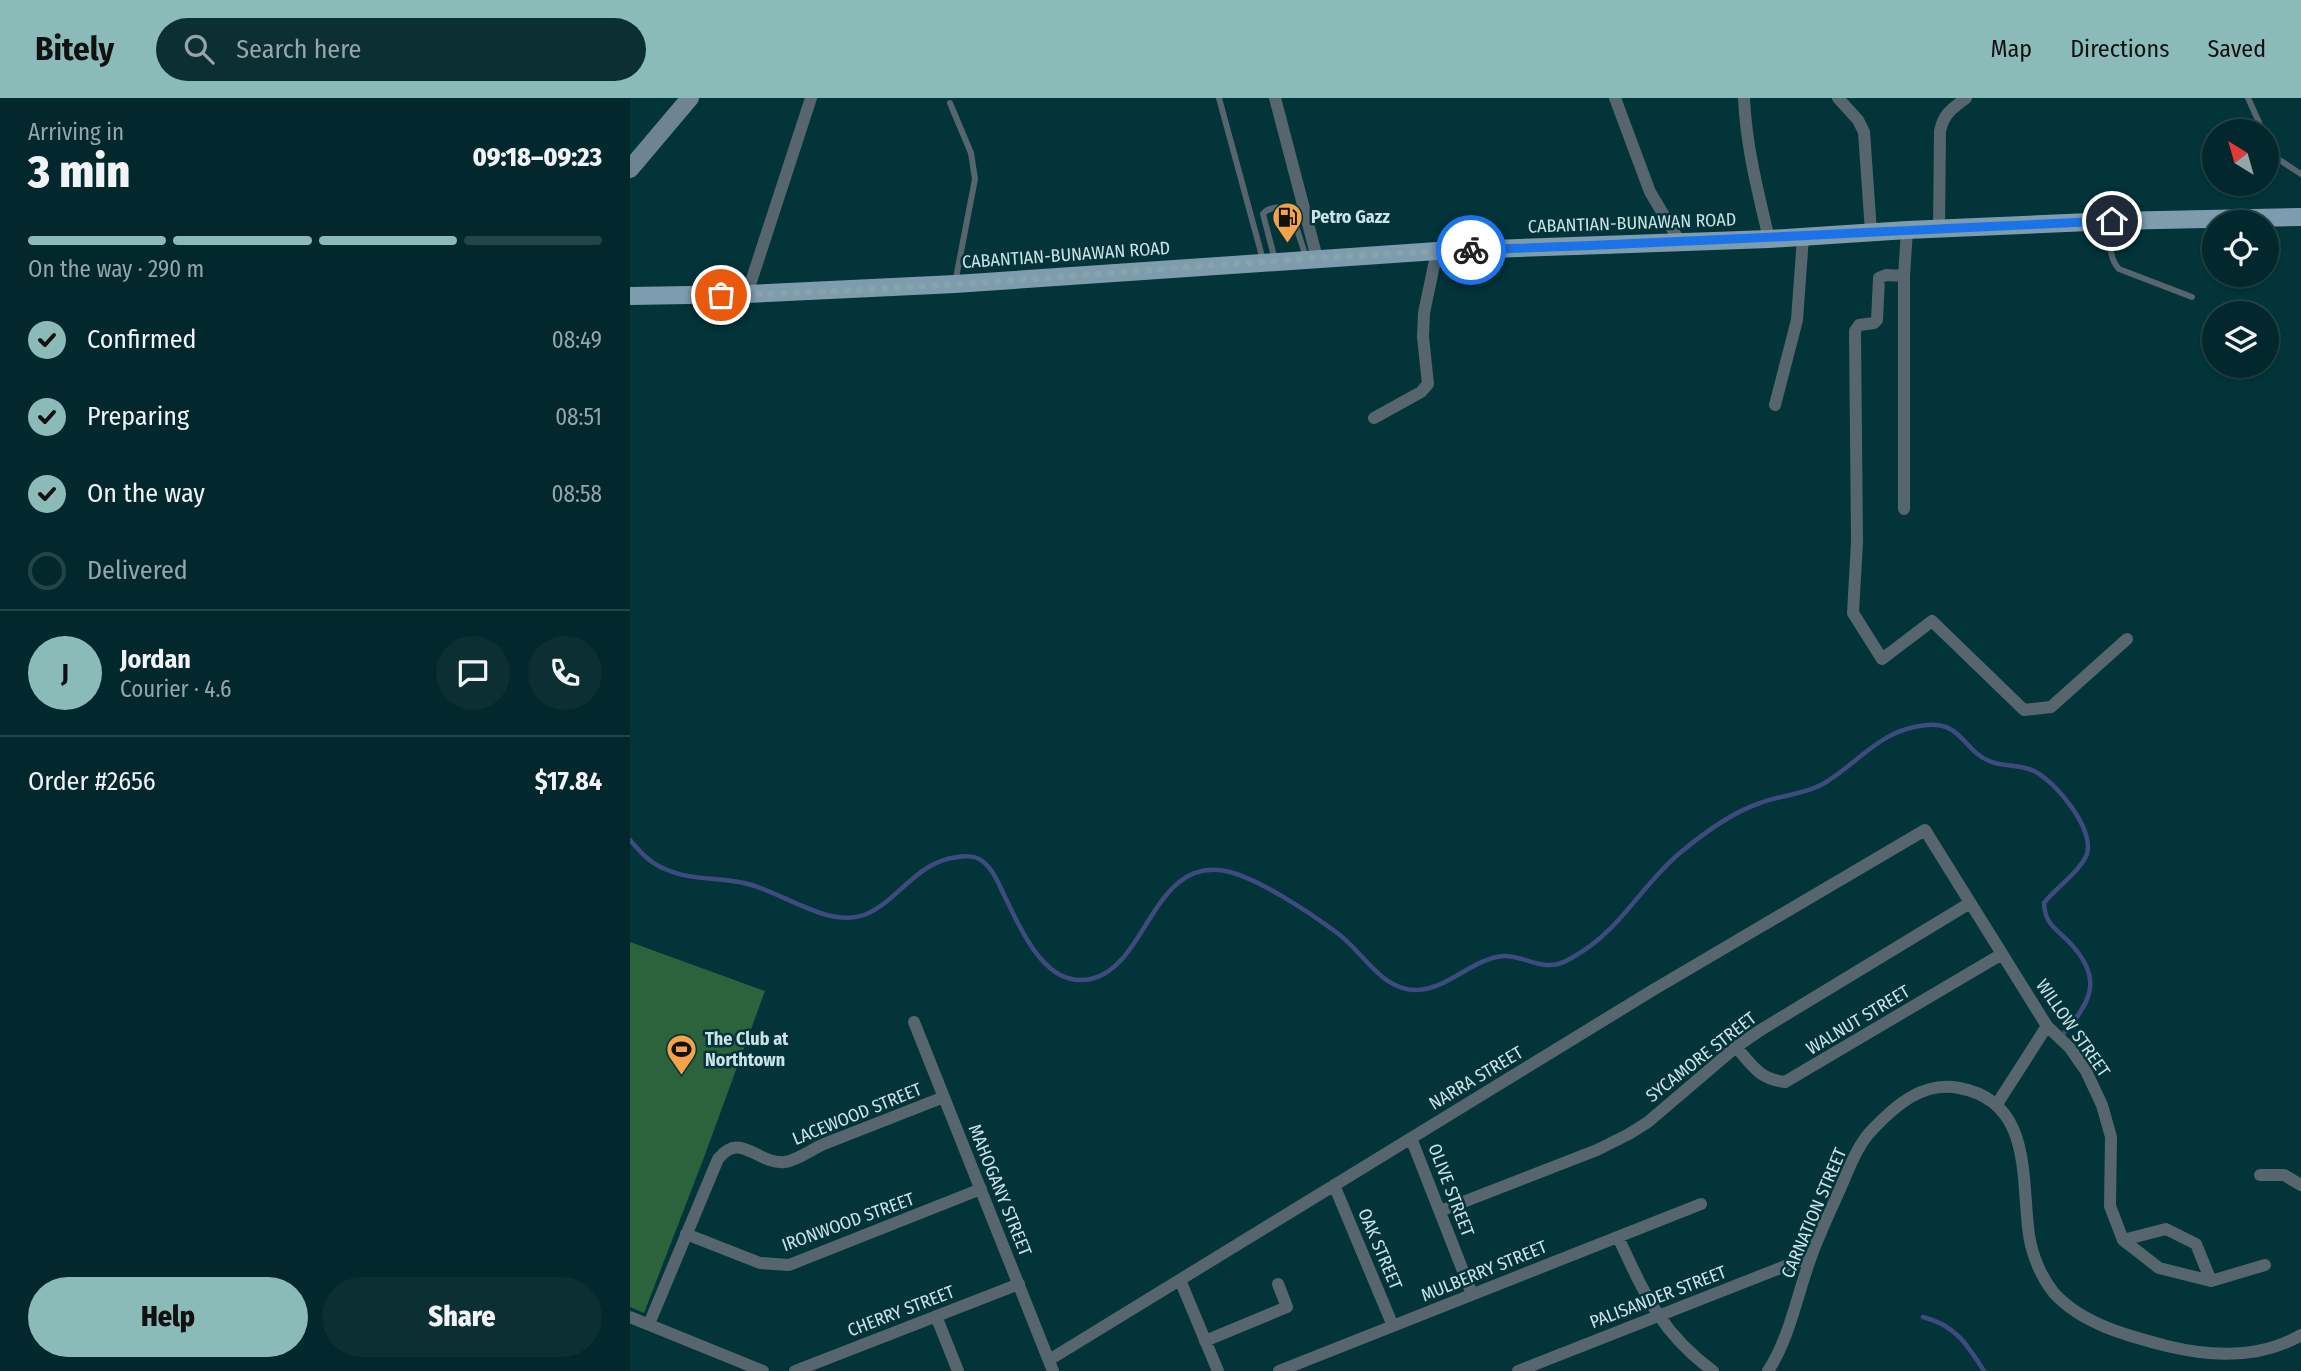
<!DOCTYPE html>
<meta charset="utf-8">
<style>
body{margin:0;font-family:"Fira Sans Condensed",sans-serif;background:#0c2f34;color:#f1f3f6;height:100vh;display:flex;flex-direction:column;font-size:26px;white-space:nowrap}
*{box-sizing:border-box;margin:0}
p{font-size:23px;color:#96a5a9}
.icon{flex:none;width:38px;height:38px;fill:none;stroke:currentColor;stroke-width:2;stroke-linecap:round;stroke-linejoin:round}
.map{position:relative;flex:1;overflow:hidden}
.drawer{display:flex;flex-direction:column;background:#02272c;width:630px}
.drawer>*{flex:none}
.needle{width:46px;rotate:323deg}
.fabs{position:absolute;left:1572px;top:21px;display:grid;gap:14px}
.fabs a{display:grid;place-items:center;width:77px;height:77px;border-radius:50%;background:#02272c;box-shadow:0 2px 5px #0004,0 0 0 2px #234448;font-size:35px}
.pin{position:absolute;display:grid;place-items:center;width:60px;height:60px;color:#fff;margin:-30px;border:4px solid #fff;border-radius:50%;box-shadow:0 2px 7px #0007}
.courier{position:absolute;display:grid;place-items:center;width:70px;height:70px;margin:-35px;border:5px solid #1a73e8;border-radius:50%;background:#fff;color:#222;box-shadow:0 2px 9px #0007}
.summary em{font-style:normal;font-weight:800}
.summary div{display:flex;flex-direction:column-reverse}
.summary{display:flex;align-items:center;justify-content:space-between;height:119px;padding:0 28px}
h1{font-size:46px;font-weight:800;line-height:52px}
.bar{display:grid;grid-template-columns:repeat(4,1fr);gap:10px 7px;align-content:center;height:84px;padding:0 28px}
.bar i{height:9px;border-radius:5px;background:#234448}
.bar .active{background:#8bbbb9}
.bar p{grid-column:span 4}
.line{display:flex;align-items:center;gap:18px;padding:0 28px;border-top:2px solid #234448}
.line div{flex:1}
.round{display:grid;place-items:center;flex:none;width:74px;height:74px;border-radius:37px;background:#0c2f34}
ol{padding:0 28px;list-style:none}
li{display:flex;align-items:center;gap:21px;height:77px}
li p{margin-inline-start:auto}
li .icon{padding:7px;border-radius:50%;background:#8bbbb9;color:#111;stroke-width:4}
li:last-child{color:#96a5a9}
li i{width:38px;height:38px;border:4px solid #234448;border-radius:50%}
.button{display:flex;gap:14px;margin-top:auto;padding:14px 28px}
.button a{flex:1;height:80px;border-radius:42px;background:#8bbbb9;color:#111;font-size:28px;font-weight:800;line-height:80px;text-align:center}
.button a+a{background:#0c2f34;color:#f1f3f6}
header{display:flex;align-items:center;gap:42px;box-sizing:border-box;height:98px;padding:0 35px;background:#8bbbb9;color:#111}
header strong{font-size:33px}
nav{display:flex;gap:38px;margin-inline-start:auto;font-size:24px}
.search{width:490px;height:63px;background:#0c2f34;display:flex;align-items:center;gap:18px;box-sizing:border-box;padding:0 24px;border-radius:38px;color:#96a5a9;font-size:26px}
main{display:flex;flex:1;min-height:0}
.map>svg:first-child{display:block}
.pitch{fill:#2b633c}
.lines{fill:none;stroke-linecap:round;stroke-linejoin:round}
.stream{stroke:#3f4b7e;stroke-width:4.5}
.lane{stroke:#57656e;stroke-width:6}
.street{stroke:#57656e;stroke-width:12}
.secondary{stroke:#6e8493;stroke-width:18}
.primary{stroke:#7f9caf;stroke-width:18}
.done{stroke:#85a5aa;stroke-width:7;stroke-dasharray:0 12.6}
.route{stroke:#1a73e8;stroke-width:9}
.labels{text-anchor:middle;stroke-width:5;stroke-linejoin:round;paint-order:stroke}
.poi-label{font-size:18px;font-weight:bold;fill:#cbe2e6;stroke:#02343a;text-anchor:start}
.street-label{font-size:18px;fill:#cbe2e6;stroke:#02343a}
</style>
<header>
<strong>Bitely</strong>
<div class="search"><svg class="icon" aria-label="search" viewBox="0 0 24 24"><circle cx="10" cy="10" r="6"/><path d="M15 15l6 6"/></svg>Search here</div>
<nav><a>Map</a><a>Directions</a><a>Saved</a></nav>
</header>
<main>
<section class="drawer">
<div class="summary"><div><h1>3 min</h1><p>Arriving in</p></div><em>09:18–09:23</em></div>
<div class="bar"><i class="active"></i><i class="active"></i><i class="active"></i><i></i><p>On the way · 290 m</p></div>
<ol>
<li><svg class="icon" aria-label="check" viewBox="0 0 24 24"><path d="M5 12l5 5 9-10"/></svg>Confirmed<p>08:49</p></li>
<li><svg class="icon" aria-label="check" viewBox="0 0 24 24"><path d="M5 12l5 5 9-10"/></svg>Preparing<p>08:51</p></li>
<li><svg class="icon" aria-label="check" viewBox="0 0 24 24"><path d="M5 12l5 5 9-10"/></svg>On the way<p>08:58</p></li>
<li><i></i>Delivered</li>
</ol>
<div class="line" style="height:126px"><b class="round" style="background:#8bbbb9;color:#111">J</b><div><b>Jordan</b><p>Courier · 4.6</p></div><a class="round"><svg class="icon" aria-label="chat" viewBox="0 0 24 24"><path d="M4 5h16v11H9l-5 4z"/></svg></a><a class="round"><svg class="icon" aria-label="phone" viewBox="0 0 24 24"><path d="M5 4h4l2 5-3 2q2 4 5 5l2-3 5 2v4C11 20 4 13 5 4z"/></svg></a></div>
<div class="line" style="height:91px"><div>Order #2656</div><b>$17.84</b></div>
<div class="button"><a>Help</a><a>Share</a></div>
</section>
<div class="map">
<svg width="1671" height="1273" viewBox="0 0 1671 1273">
<rect width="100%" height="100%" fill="#02343a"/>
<path class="pitch" d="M 0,844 L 135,893 L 73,1062 L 14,1215 L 0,1209 Z"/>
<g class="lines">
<path class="stream" d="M 0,742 C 10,754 20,765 35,771 C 61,783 91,779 118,786 C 152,794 198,830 234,817 C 268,804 286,763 328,759 C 332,758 343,758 347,760 C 361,766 368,784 374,797 C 391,830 414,891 461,881 C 518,869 523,754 600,774 C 631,782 680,815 706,834 C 733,853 751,893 787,892 C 818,891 842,861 873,858 C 892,857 909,871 928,866 C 933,865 940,861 945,858 C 991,832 1011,787 1051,754 C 1075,734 1101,715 1130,705 C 1151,697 1173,697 1193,686 C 1230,664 1250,631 1297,627 C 1332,624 1333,652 1359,663 C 1373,669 1390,666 1404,673 C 1426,684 1464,730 1457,756 C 1452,771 1425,791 1414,805 C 1415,827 1426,830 1440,845 C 1473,880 1462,903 1434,935
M 1293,1219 C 1325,1227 1337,1246 1354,1273"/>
<path class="lane" d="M 589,0 L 633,162
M 1618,0 L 1633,33
M 320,5 L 341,55 L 345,81 L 325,185
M 1636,39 L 1648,61 L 1671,76
M 1482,125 C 1481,141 1477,158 1489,171 L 1562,199
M 645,162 L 633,116 C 638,109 650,109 658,110 L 662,116 L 676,159"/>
<path class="street" d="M 645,0 L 687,160
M 985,0 L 1020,94 L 1050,144
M 1114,0 C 1116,48 1128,94 1139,141
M 1208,0 L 1228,22 L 1234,34 L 1241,134
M 1309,130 L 1310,33 C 1314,15 1322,11 1336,0
M 1274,178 L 1256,177 L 1249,180 L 1247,222 L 1244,225 L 1229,227 L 1225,233 L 1227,444 L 1223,515 L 1252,561 L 1302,523 L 1394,612 L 1421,609 L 1497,541
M 117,196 L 181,0
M 1145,307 L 1167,222 L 1173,139
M 744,320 L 791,294 L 798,286 L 793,239 L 794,215 L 807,153
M 1274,411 L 1274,178 L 1277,132
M 284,924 L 423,1273
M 1106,949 C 1122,967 1129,981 1155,984 L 1372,856
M 1367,1006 L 1417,928
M 781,1040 L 842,1196
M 1630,1077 L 1654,1077 L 1671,1087
M 704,1087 L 763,1228
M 810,1113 L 967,1052 L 999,1036 L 1018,1024 L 1106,949 L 1129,933 L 1340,805
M 56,1136 L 130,1165 L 159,1167 L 351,1091
M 988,1139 C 1014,1195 1031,1235 1083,1273
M 1493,1142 L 1536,1131 L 1566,1146 L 1581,1183
M 550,1182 L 588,1273
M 306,1218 L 328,1273
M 0,1219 L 133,1273
M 19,1226 L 88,1061 C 111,1032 127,1067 155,1064 C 168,1062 182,1051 194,1046 C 234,1030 274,1015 314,999
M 575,1243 L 657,1209 L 648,1186
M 419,1262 L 1023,892 L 1295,732 L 1417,928 L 1440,950 L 1456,973 L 1472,1007 L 1481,1039 L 1480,1108 L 1493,1142 L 1529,1170 L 1581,1183 L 1635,1167
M 165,1273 L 389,1186
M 649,1273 L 1071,1106
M 888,1273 L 1181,1158
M 1138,1273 C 1160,1239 1167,1197 1181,1159 C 1189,1136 1200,1114 1210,1091 C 1219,1071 1227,1047 1243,1031 C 1266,1007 1293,983 1329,990 C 1403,1003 1391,1081 1399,1137 C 1402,1157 1411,1179 1424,1195 C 1452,1226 1498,1238 1537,1248 C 1582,1259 1630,1261 1671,1237"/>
<path class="secondary" d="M 0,71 L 60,0"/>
<path class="primary" d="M 0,198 L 117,196 L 325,186 L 807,153 L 1139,141 L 1277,132 L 1482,123 L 1671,119"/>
</g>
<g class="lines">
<path class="done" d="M 91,197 C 342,192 591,161 841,152"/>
<path class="route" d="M 841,152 C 1055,145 1268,132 1482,123"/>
</g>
<defs>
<symbol id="fuel-pin" viewBox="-11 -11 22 30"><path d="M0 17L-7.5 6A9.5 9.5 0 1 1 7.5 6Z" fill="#f6a246" stroke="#02343a"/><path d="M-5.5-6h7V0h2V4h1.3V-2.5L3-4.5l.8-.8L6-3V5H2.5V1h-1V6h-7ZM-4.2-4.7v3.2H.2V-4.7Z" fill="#111"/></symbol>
<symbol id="stadium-pin" viewBox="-11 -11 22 30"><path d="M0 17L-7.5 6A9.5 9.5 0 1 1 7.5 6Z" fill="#f6a246" stroke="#02343a"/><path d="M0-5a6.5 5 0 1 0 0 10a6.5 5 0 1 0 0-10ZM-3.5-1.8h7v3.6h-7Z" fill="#111"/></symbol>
</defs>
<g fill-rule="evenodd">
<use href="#fuel-pin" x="640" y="102" width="35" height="47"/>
<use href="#stadium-pin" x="34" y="934" width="35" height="47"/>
</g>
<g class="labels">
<g class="poi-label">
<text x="681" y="125">Petro Gazz</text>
<text x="75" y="947">The Club at<tspan x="75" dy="21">Northtown</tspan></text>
</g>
<g class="street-label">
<text transform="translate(1002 125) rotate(-2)" y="6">CABANTIAN-BUNAWAN ROAD</text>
<text transform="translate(436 157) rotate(-4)" y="6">CABANTIAN-BUNAWAN ROAD</text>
<text transform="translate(1228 922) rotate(-31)" y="6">WALNUT STREET</text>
<text transform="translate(1443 930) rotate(55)" y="6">WILLOW STREET</text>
<text transform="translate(1071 959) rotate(-38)" y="6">SYCAMORE STREET</text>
<text transform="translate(846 980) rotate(-31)" y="6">NARRA STREET</text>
<text transform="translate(227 1016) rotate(-22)" y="6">LACEWOOD STREET</text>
<text transform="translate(370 1092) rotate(68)" y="6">MAHOGANY STREET</text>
<text transform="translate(821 1092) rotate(69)" y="6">OLIVE STREET</text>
<text transform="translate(1184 1115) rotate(-67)" y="6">CARNATION STREET</text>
<text transform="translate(218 1124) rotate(-20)" y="6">IRONWOOD STREET</text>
<text transform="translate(750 1151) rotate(67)" y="6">OAK STREET</text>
<text transform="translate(854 1173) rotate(-22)" y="6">MULBERRY STREET</text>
<text transform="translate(1028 1199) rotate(-21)" y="6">PALISANDER STREET</text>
<text transform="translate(271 1213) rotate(-21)" y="6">CHERRY STREET</text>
</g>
</g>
</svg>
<div class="fabs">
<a><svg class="needle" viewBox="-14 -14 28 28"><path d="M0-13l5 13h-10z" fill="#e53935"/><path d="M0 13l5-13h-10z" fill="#96a5a9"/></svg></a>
<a><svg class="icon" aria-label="locate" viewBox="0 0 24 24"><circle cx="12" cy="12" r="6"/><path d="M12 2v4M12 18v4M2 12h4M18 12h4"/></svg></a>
<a><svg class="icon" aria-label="layers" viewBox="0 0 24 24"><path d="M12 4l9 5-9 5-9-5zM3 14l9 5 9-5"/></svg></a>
</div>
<div class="pin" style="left:91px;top:197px;background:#ea580c"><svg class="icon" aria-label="bag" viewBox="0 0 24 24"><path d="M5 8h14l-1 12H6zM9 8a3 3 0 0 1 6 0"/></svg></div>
<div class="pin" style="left:1482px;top:123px;background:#1f2937"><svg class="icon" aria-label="home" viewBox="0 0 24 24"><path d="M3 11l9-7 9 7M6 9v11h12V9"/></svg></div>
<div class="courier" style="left:841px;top:152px"><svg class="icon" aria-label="bike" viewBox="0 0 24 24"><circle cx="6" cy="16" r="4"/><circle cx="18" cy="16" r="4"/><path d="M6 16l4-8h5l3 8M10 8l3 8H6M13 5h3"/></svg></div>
</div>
</main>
